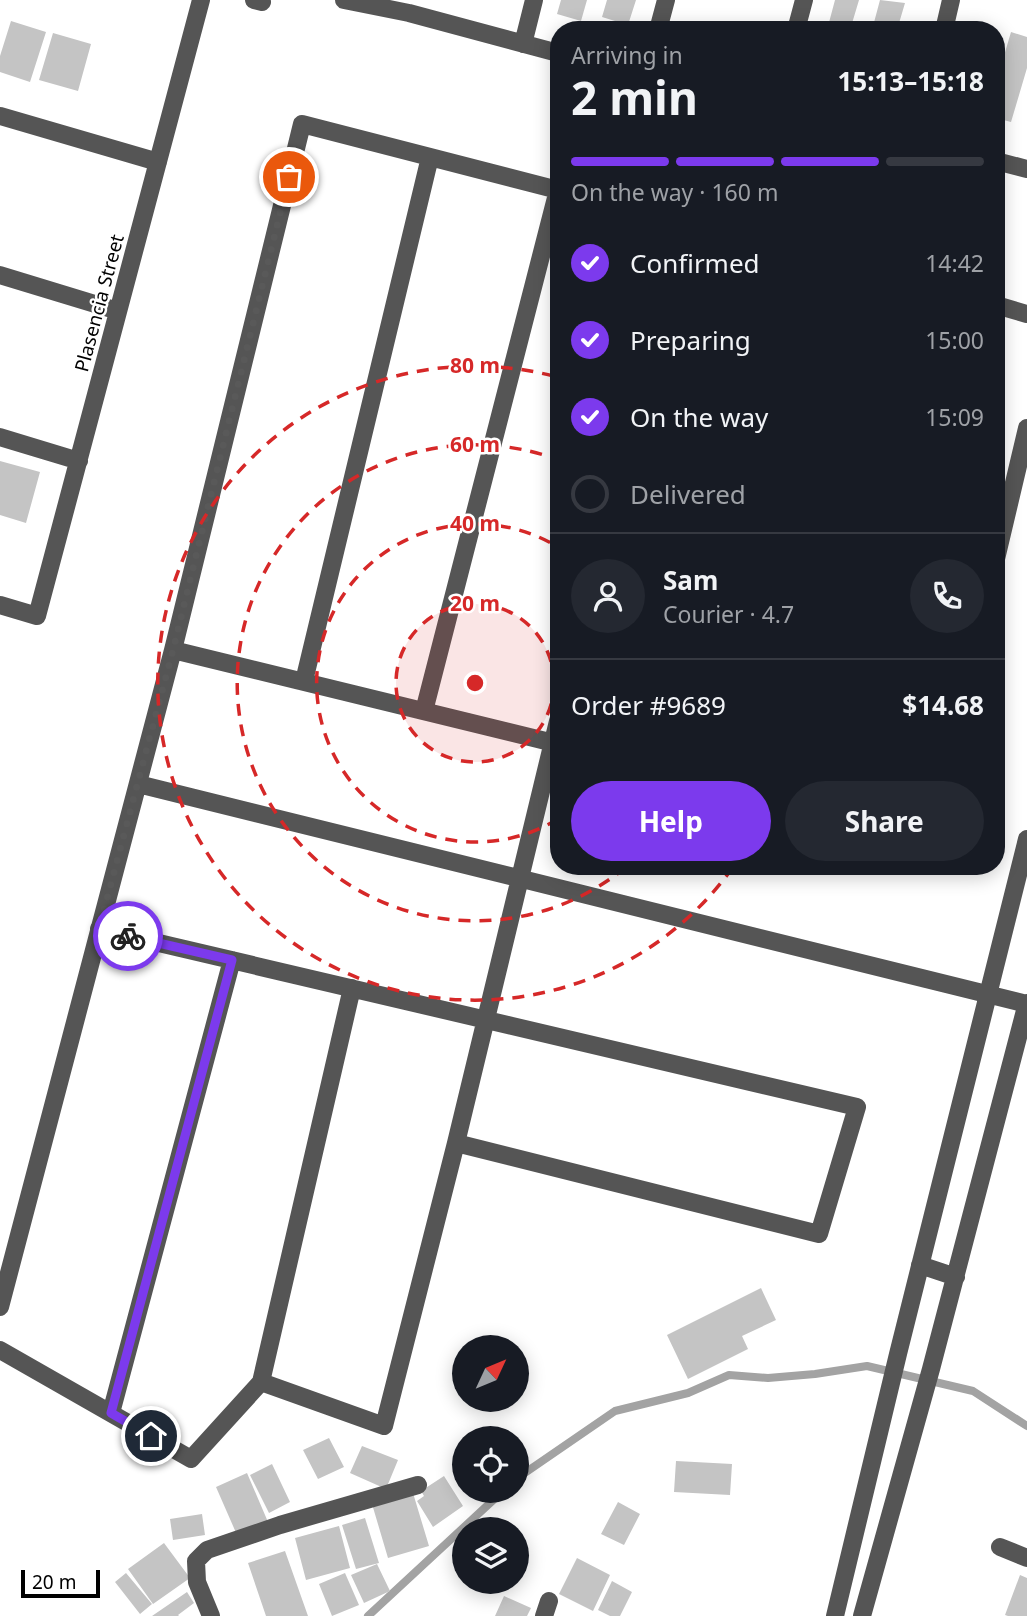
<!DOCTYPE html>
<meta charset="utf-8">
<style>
body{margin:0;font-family:"Noto Sans",sans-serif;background:#242831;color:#f1f3f6;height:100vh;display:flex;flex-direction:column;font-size:26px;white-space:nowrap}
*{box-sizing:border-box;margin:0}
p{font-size:23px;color:#9ea1a6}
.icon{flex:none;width:38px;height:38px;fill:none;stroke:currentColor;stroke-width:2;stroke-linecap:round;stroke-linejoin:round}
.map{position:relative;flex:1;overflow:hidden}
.drawer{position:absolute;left:550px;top:21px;width:455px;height:854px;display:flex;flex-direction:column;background:#171b24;border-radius:28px;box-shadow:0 4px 18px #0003}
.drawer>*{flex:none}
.needle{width:46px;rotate:46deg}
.controls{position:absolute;left:452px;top:1335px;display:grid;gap:14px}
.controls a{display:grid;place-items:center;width:77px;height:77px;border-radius:50%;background:#171b24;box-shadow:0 4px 18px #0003;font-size:35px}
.scale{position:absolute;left:21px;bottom:18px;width:79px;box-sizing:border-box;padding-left:7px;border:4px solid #000;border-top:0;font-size:19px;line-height:24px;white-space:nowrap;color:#000;-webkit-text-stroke:5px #fff;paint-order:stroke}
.pin{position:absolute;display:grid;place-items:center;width:60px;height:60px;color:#fff;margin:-30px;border:4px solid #fff;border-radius:50%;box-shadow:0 2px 7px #0007}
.courier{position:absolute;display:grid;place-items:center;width:70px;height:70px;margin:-35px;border:5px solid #7c3aed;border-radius:50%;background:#fff;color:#222;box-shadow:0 2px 9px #0007}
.headline em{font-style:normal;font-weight:700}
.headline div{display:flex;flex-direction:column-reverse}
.headline{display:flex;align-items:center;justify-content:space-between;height:119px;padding:0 21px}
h1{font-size:46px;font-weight:700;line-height:52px}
.bar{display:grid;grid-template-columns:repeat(4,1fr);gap:10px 7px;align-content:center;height:84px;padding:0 21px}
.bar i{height:9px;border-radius:5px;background:#363941}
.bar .current{background:#7c3aed}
.bar p{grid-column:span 4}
.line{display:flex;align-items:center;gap:18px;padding:0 21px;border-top:2px solid #363941}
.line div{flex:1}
.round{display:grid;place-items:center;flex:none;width:74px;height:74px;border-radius:37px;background:#242831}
ol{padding:0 21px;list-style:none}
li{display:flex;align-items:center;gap:21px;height:77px}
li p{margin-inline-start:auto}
li .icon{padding:7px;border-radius:50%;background:#7c3aed;color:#fff;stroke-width:4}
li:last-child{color:#9ea1a6}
li i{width:38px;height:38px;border:4px solid #363941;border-radius:50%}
.button{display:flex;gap:14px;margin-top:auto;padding:14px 21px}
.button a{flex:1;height:80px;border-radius:42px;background:#7c3aed;color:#fff;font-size:28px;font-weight:700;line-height:80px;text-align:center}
.button a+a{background:#242831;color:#f1f3f6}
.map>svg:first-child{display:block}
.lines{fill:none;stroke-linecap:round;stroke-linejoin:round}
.stream{stroke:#a3a3a3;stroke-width:8}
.building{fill:#c4c4c4}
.minor{stroke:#555;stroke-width:18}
.done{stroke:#595959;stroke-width:7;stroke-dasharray:0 12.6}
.route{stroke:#7c3aed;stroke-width:9}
.ring{fill:none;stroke:#d62828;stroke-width:3.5;stroke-dasharray:12 9}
.labels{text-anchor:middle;stroke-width:5;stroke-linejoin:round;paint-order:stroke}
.street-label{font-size:19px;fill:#000;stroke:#fff}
.centre{fill:#d62828;stroke:#fff;stroke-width:3.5}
.ring-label{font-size:21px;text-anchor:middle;font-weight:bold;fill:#d62828;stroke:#fff;stroke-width:5;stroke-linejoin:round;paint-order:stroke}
</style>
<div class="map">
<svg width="1027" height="1616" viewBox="0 0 1027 1616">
<rect width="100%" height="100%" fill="#fff"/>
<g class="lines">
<path class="stream" d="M 516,1479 L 615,1411 L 688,1393 L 729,1375 L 768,1378 L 815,1374 L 867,1366 L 973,1391 L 1027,1426
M 368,1616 L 503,1491"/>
</g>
<path class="building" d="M 561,0 L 587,0 L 581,21 L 557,14 Z
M 607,0 L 636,0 L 628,25 L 602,17 Z
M 835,0 L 859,0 L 850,30 L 827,30 Z
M 880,0 L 905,3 L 897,30 L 872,30 Z
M 11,21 L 46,32 L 30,82 L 0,72 L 0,56 Z
M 1011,32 L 1027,37 L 1027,68 L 1011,122 L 996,118 L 996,83 Z
M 53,33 L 91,44 L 78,91 L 39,80 Z
M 0,461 L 40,472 L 26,523 L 0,515 Z
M 761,1288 L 776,1320 L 742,1336 L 748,1349 L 688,1379 L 667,1335 Z
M 329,1438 L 344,1467 L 318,1479 L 303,1450 Z
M 362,1446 L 398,1460 L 386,1489 L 350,1473 Z
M 676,1461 L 732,1464 L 730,1495 L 674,1492 Z
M 272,1464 L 290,1502 L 269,1513 L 250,1475 Z
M 247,1473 L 268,1522 L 237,1535 L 216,1487 Z
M 444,1476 L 463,1506 L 433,1527 L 417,1501 L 424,1496 L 421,1491 Z
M 413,1493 L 429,1546 L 388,1558 L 372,1504 Z
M 618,1502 L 640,1514 L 624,1545 L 601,1534 Z
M 202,1514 L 205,1535 L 173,1540 L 170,1519 Z
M 365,1518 L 379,1563 L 356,1569 L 342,1525 Z
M 339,1526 L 350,1568 L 306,1580 L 295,1538 Z
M 164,1543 L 190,1578 L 153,1604 L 128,1569 Z
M 285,1551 L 308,1616 L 266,1616 L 248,1563 Z
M 577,1558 L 610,1575 L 593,1611 L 559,1594 Z
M 377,1564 L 390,1591 L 364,1603 L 351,1575 Z
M 126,1573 L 152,1604 L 140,1614 L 115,1582 Z
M 345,1573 L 359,1605 L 332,1616 L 319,1584 Z
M 1020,1575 L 1027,1578 L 1027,1616 L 1008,1616 L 1005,1615 Z
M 612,1581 L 632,1592 L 620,1616 L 610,1616 L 598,1610 Z
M 187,1592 L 194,1603 L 178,1615 L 179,1616 L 152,1616 Z
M 504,1596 L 531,1608 L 527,1616 L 495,1616 Z"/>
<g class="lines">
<path class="minor" d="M 254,0 L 262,2
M 344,0 L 409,13 L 558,53
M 658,30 L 666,0
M 796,30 L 804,0
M 944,30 L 951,0
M 523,44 L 534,0
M 0,116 L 158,162
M 996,161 L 1027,169
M 0,275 L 118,311
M 996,305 L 1027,314
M 0,437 L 79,461
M 996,559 L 1027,428
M 0,605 L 37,616 L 201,0
M 173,650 L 558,744
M 304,681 L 430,157
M 424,711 L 558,190
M 138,784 L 1027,1004
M 99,929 L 857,1107 L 819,1234 L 456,1143
M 920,1265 L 956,1277
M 0,1307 L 173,650 L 302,124 L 558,190
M 0,1350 L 191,1459 L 261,1382 L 384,1426 L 456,1143 L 558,721
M 261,1382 L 352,988
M 111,1413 L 232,960
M 1000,1547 L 1027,1558
M 211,1616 L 197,1582 L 196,1561 L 207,1550 L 280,1525 L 418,1485
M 544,1616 L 549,1601
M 835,1616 L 898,1354 L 1027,839
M 862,1616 L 931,1369 L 1027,1003"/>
</g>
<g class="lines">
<path class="done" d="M 128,936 L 99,929 L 173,650 L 289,177"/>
<path class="route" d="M 128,936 L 232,960 L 111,1413 L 151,1436"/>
</g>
<circle cx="475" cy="683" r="79" fill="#d62828" fill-opacity=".12"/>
<g class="ring">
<circle cx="475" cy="683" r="79"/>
<path d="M558 819A159 159 0 1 1 558 547"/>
<path d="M626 867A238 238 0 1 1 556 459"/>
<path d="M733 867A317 317 0 1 1 557 377"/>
</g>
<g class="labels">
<g class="street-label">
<text transform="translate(99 303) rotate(-75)" y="7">Plasencia Street</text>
</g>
</g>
<circle cx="475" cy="683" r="10" class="centre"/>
<g class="ring-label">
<text x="475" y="373">80 m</text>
<text x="475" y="452">60 m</text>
<text x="475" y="531">40 m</text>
<text x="475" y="611">20 m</text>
</g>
</svg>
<div class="controls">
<a><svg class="needle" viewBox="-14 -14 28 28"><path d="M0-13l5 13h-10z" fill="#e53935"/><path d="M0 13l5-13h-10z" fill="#9ea1a6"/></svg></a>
<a><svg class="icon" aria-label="locate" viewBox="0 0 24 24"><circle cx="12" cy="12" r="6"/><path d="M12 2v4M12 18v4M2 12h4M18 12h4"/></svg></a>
<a><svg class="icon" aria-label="layers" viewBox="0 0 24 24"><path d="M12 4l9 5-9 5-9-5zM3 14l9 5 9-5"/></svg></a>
</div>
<div class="scale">20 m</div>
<div class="pin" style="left:289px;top:177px;background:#ea580c"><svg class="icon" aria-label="bag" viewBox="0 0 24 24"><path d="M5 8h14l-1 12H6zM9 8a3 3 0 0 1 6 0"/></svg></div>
<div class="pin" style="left:151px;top:1436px;background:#1f2937"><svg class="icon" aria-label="home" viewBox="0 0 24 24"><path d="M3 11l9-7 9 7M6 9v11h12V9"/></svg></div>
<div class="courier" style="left:128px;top:936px"><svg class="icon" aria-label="bike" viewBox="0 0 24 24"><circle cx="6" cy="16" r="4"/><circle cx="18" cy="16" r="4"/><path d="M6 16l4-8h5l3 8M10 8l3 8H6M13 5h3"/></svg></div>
<section class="drawer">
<div class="headline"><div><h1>2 min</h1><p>Arriving in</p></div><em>15:13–15:18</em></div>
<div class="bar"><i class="current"></i><i class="current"></i><i class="current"></i><i></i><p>On the way · 160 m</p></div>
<ol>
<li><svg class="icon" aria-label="check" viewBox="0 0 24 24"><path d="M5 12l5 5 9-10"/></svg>Confirmed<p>14:42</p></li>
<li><svg class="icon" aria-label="check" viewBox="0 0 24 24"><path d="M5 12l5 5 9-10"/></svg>Preparing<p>15:00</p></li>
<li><svg class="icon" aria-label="check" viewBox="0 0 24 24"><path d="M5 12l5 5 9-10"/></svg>On the way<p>15:09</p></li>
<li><i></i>Delivered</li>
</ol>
<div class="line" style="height:126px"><a class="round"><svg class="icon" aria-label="person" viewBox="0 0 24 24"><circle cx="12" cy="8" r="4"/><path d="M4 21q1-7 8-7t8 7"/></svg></a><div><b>Sam</b><p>Courier · 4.7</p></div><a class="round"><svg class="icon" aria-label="phone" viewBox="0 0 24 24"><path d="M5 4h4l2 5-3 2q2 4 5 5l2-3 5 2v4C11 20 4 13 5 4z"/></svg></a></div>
<div class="line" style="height:91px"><div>Order #9689</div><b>$14.68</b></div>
<div class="button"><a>Help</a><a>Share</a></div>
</section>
</div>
